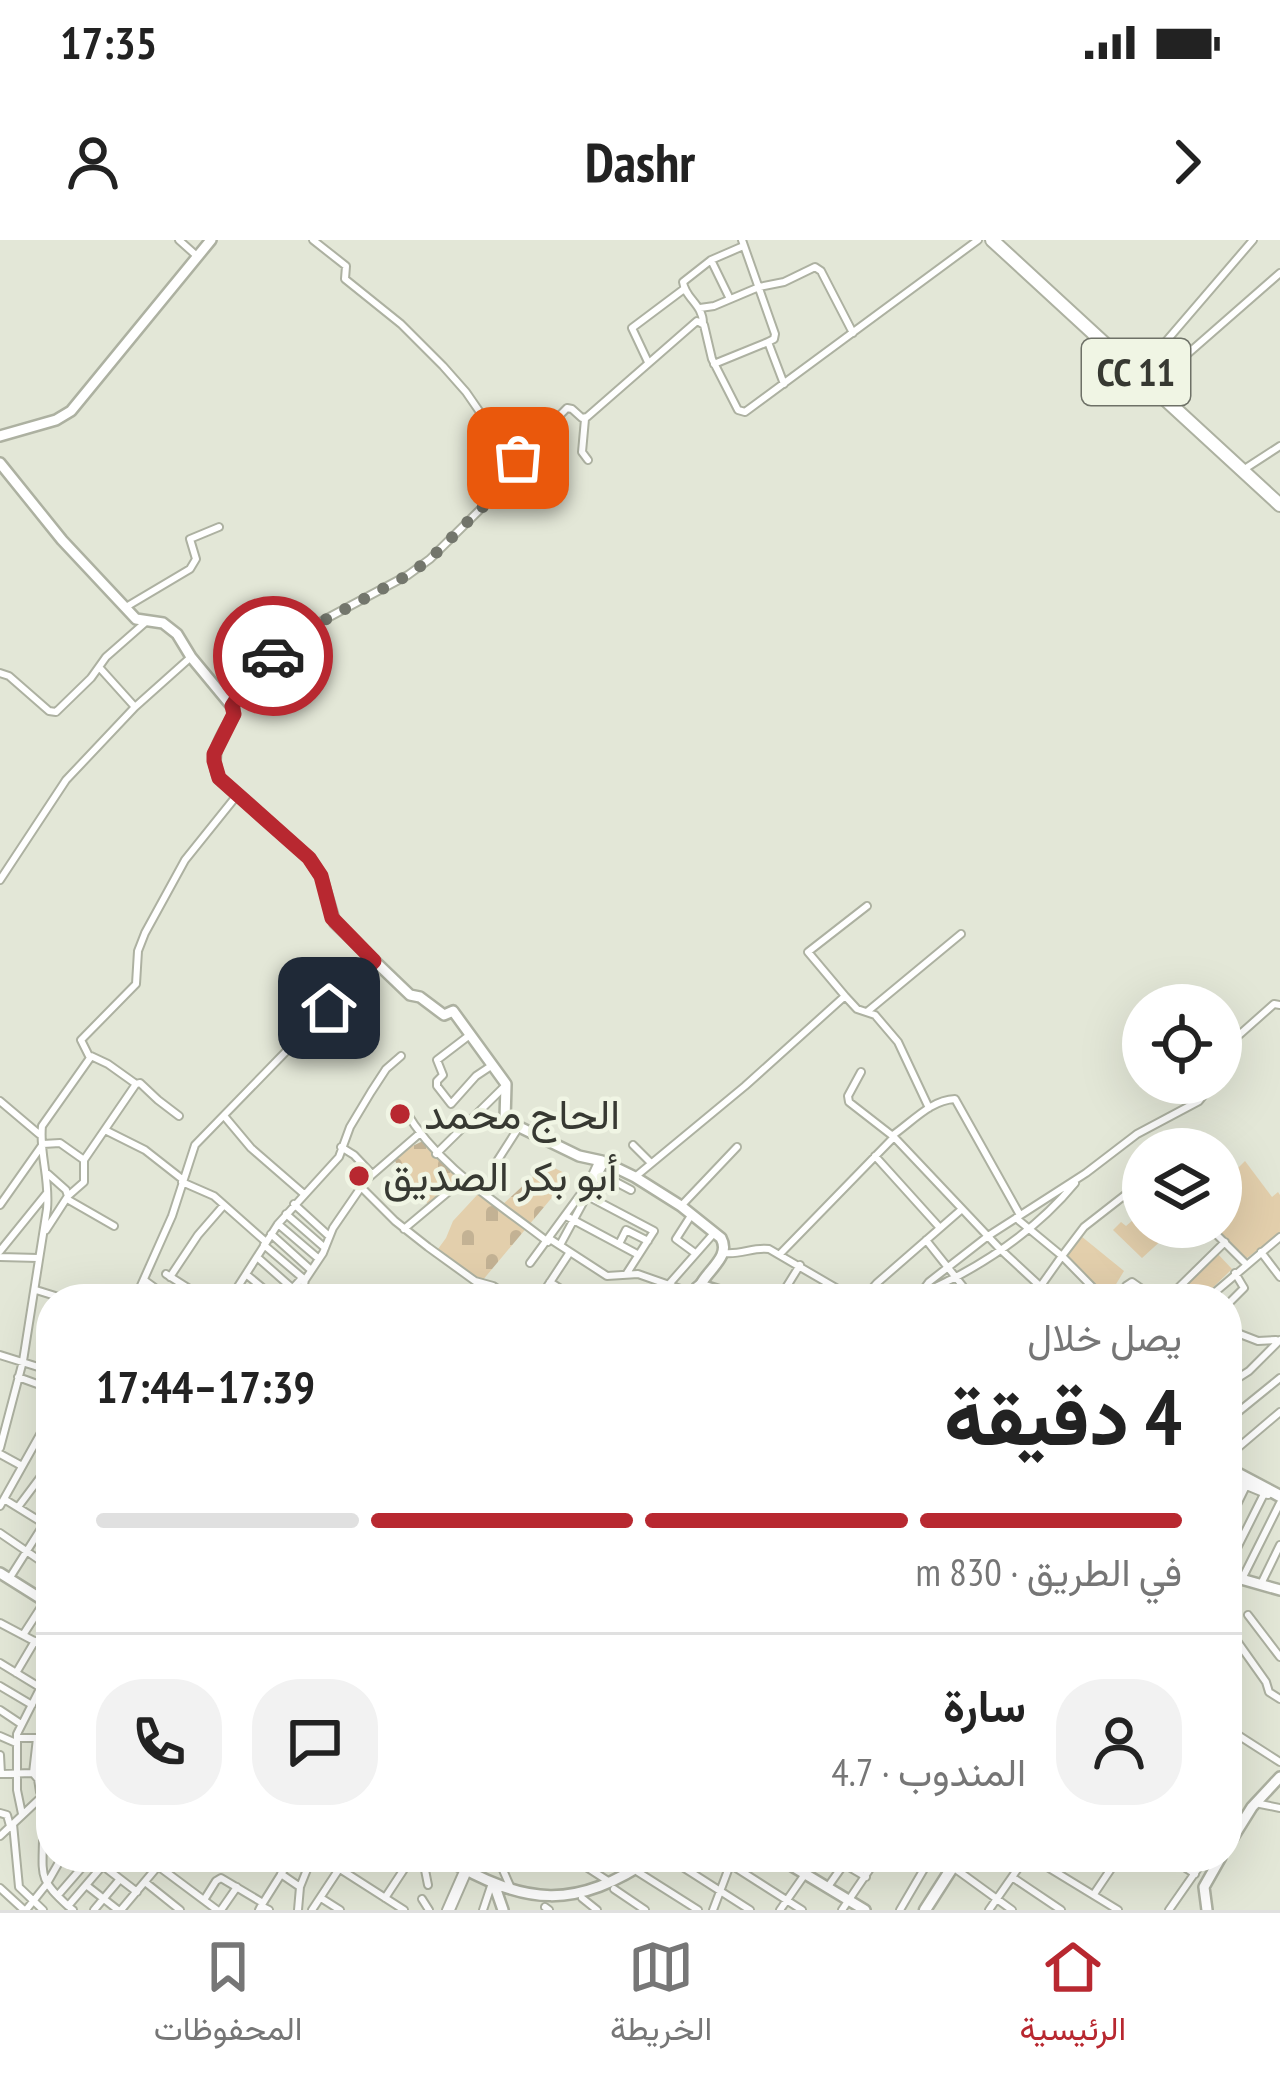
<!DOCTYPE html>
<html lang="ar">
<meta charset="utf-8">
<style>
body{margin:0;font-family:"PT Sans Narrow",Vazirmatn,sans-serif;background:#f2f2f2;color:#222;direction:rtl;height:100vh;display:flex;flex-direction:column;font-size:45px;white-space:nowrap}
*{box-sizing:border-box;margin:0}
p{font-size:39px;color:#767676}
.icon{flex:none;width:66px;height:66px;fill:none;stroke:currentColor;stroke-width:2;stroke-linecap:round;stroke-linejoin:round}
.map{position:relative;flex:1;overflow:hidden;direction:ltr}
.details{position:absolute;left:36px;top:1044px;width:1206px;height:588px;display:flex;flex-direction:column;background:#fff;border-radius:48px;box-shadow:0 12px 48px #0002;direction:rtl}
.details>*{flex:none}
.controls{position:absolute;left:1122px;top:744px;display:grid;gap:24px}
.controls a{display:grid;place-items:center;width:120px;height:120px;border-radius:50%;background:#fff;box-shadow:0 12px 48px #0002;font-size:60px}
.pin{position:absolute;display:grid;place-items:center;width:102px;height:102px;color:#fff;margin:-51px;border-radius:24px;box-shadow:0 6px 18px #0006}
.courier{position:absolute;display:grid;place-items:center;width:120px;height:120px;margin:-60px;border:9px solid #b82830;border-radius:50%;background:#fff;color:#222;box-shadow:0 3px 15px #0007}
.headline em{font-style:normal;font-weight:800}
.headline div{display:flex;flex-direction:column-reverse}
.headline{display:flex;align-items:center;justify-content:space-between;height:204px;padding:0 60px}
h1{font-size:78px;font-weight:800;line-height:90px}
.bar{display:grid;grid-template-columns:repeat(4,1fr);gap:18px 12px;align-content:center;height:144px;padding:0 60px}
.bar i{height:15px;border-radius:9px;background:#e0e0e0}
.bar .on{background:#b82830}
.bar p{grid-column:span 4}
.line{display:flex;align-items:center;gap:30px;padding:0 60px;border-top:3px solid #e0e0e0}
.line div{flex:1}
.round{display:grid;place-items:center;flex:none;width:126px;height:126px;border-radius:48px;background:#f2f2f2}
.status{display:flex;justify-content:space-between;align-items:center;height:84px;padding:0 60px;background:#fff;direction:ltr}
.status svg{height:33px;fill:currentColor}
header{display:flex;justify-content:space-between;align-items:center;height:156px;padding:0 60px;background:#fff;font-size:54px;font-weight:800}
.dock{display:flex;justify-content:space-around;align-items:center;height:168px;border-top:3px solid #e0e0e0;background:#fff;font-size:33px;color:#767676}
.dock a{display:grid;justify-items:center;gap:6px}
.dock .on{color:#b82830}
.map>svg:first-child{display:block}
.green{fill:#e3cfac}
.cemetery{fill:url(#cemetery-stones)}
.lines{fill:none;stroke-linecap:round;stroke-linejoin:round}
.minor-casing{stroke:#adb1a1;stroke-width:10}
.tertiary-casing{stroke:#adb1a1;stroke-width:14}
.secondary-casing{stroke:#adb1a1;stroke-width:15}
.primary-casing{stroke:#adb1a1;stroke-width:16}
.minor{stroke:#fff;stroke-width:6}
.tertiary{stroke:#fff;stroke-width:9}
.secondary{stroke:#fff;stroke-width:10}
.primary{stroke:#fff;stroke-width:12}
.done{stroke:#73766c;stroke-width:12;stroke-dasharray:0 21.6}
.route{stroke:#b82830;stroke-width:15}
.poi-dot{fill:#b82830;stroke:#f0f5e4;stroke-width:4.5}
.labels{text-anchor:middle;stroke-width:9;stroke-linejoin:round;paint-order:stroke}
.shield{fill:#f0f5e4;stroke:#6e7167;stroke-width:3}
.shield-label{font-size:39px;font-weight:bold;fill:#373932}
.poi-label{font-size:42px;fill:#373932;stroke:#f0f5e4;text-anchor:start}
</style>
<div class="status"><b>17:35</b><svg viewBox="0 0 49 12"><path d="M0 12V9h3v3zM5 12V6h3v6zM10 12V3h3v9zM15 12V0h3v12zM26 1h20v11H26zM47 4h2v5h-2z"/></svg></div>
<header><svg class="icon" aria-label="forward" viewBox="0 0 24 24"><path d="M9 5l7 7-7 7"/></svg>Dashr<svg class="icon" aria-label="person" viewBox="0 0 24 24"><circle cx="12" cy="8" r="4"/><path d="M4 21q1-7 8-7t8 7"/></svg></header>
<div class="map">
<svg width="1280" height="1670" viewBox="0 0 1280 1670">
<defs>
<pattern id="cemetery-stones" width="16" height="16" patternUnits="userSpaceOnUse" patternTransform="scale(3)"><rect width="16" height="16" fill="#e3cfac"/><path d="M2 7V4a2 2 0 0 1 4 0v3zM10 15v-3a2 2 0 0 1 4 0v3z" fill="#c3b294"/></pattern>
</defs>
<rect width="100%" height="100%" fill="#e3e7d7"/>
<path class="green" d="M 1245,921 L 1272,957 L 1278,952 L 1280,955 L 1280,994 L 1244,1020 L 1211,987 L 1221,987 L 1221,945 Z
M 1143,978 L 1143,987 L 1176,987 L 1142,1018 L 1113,990 L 1121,982 L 1126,986 L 1133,980 L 1137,983 Z
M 1081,996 L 1124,1031 L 1107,1059 L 1066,1018 Z
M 1216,1012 L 1232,1029 L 1201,1059 L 1168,1059 Z"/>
<path class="cemetery" d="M 423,901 L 462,938 L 429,965 L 409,943 L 395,921 L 402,911 Z
M 549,925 L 570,936 L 482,1041 L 438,1009 L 446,998 L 453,981 L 478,954 L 485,954 L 502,965 L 540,930 L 543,932 Z"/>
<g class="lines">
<defs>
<path id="minor" d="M 179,0 L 198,17
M 313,0 L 346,26 L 345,39 L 401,84 L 443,126 L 466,152 L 515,223
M 742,0 L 775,94 L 774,99 L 768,102 L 784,144
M 711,20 L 730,59
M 700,68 L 714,66 L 759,47 L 784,42 L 815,27 L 821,31 L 853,93
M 703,83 C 703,65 685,58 683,42 L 711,20 L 741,7
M 648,122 L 632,88 L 684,49
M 714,124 L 768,102
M 1138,134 L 1253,0
M 1154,149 L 1176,124 L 1280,33
M 585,179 L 582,212 L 588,220
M 1243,230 L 1280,206
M 126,367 L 190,329 L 196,319 L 190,299 L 219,287
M 99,427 L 135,467
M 0,433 L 9,436 L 49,471 L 56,472 L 91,438 L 106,417 L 147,381
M 233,466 L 255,433 L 289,402 L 320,382 L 408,335 L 430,319 L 513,237 L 518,218 L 567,168 L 572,169 L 582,178 L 587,177 L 697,81 L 704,85 L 712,119 L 738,170 L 745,172 L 978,0
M 0,640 L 66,540 L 135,467 L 191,417
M 845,756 L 808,712 L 867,666
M 868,771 L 961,694
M 471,794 L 437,820 L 443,835 L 437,841 L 437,846 L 451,864 L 476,836 L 491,826
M 1221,811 L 1274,764 L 1280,765
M 91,816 L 108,824 L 136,844 L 140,843 L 158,860 L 179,876
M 861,832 L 848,856 L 849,862 L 894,897 L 1000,1009 L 1054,1059
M 0,861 L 39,894
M 405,870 C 438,927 497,962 548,1002
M 225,877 L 251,908 L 304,954
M 105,890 L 145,910 L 182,939
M 893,895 C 913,881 931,860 955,859 L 1020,975
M 43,904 L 60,903 L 84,920
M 633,905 L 650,922
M 341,907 L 354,915 L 372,934
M 436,914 L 506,845
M 875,916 L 940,988
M 494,926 L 519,887
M 599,933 L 631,950
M 48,934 L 66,950 L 68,956
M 635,937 L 745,846 L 845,756 L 857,769 L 875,775 L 898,802 L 929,868
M 182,942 L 214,956 L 266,1002
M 362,948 L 395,981 L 428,1007 L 475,1041 L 493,1046 L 512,1059
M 582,953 L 654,991 L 627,1033
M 67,959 L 114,986
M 294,964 L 329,996
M 0,965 L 43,904
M 681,966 L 737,907
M 286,974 L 325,1008
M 692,974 L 676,999 L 695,1013
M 566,976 L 637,1014
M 1016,978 L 1062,1016 L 1084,987 L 1143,941
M 278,984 L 319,1019
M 1209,987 L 1246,1024
M 404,989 L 465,938
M 46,990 L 68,956 L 84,942 L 84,920 L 136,844
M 271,994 L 311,1030
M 550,999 L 607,1036 L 638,1034 L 692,1053
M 926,1000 L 973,1059
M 620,1002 L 626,990 L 648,1001
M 264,1005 L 305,1040
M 560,1005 L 605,922
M 0,1011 L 47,953
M 1261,1012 L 1280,1037
M 724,1013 C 741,1015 753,1007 769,1009 L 855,1059
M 780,1014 L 894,897
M 0,1017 L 38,1018
M 257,1017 L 292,1048
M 530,1023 L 588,944 L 599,920
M 166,1034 L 199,1055
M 247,1035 L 276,1059
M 170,1037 L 198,995 L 224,965
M 144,1040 L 170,1059
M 550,1042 L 576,1059
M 238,1047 L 254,1059
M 304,1049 L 317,1059
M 36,1050 L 65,1059
M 869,1052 L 885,1059
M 918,1057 L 929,1042 L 988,996 L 1086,933 L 1137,894 L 1199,861 L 1203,856 L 1197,843
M 135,1059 L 172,976 L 195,905 L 374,721
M 230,1059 L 278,984 L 339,917 L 350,887 L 371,852 L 386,829 L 401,816
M 283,1059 L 302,1038
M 301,1059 L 305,1040 L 323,1013 L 333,988 L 366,940 L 419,894
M 539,1059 L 570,1012
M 590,1059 L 594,1059
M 656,1059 L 715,992
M 779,1059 L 800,1025
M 863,1059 L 877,1043 L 962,969
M 914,1059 C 928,1050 942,1044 956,1037 C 1001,1013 1043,982 1075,943
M 1019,1059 L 1038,1051
M 1036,1059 L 1040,1047 L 1062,1016 L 1104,1059
M 1120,1059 L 1126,1046 L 1132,1042 L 1156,1059
M 1167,1059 L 1225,1002
M 1207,1059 L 1280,997
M 1227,1065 L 1244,1048 L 1235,1033
M 1227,1089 L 1258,1101 L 1276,1100
M 0,1115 L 51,1131
M 18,1137 L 51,1149
M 1227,1145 L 1249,1131 L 1280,1100
M 1227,1181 L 1280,1138
M 0,1208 L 23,1121 L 47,969 C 50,938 39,913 42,886 L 90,818 L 81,800 L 136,744 L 138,711 L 145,693 L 185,620 L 238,554
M 0,1214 L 22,1226
M 1227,1217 L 1280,1172
M 1227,1238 L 1268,1255
M 4,1259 L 51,1288
M 0,1266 L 51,1175
M 18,1267 L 51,1223
M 1227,1285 L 1246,1246
M 0,1293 L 51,1328
M 1227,1328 L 1264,1254
M 9,1339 L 44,1284
M 1242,1339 L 1280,1263
M 1261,1344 L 1280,1305
M 1248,1375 L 1280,1417
M 0,1383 L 51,1410
M 1227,1387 L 1266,1442 L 1269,1452 L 1280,1459
M 23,1395 L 45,1361
M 0,1423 L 41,1448
M 16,1433 L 35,1401
M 0,1446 L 32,1465
M 0,1470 L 21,1484
M 1227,1488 L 1280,1522
M 0,1496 L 16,1503
M 47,1497 L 47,1482 L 51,1479
M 17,1498 L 51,1498
M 0,1515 L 1,1534
M 33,1533 L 38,1539 L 40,1552 L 51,1563
M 0,1534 L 33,1533 L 37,1498
M 1255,1563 L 1280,1568
M 0,1573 L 7,1575 L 10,1586
M 22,1574 L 17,1550 L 17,1494 L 51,1427
M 13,1584 L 19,1647 L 43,1670
M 51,1593 L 43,1601 C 42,1638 40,1640 68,1666
M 0,1596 L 51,1548
M 146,1617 L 217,1670
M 326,1617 L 341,1627
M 411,1617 L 424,1625 L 428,1645
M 501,1617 L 503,1630 L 510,1646
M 571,1617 L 608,1641
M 667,1617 L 750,1670
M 719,1617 L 802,1670
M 1031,1617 L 1118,1670
M 1169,1617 L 1195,1634
M 844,1624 L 866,1637
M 102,1625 L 137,1652
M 541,1627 L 548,1617
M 160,1628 L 167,1617
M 340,1629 L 404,1670
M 957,1630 L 1012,1670
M 638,1632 L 698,1670
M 805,1633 L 817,1617
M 281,1634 L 300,1647 L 312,1617
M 1012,1637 L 1061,1670
M 145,1642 L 180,1670
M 86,1645 L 118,1670
M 0,1648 L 24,1670
M 827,1648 L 844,1624 L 833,1617
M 614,1649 L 645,1670
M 1094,1654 L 1119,1617
M 58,1655 L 91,1617
M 321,1658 L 340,1670
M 385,1658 L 412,1617
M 582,1658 L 597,1670
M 422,1659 L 429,1670
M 204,1660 L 216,1641 L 221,1638 L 263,1663
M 263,1663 L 292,1617
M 545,1667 L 549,1670
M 26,1670 L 46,1645 L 62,1617
M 73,1670 L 68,1666 L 110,1617
M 94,1670 L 120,1639
M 121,1670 L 158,1626
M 221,1670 L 237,1647
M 259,1670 L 261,1666 L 269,1670
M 298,1670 L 300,1647
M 312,1670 L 347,1617
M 446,1670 L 464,1629 L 476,1617
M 451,1670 L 468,1631
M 483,1670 L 492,1643
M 713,1670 L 733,1617
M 780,1670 L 803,1637
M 842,1670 L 878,1617
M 900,1670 L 931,1617
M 989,1670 L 1026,1617
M 1169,1670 L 1206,1617"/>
<path id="tertiary" d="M 0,196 L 56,180 L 71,171 L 211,0
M 0,223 L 62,300 L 136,379 L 163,383 L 177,394 L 191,417 L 234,469 L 234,475 C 222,496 208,513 219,538 L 309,618 L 321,636 L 335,683 L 410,755 L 420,757 L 444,775 L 453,771 L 506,844 L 505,880 L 579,916 L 602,921 L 635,937 L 681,966 L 721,998 C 731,1016 709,1029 701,1044
M 684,1059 L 697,1049
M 0,1333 L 51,1365
M 1227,1335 L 1280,1350
M 1227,1607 L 1252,1567 L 1280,1537
M 443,1617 C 527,1667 575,1670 654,1617
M 777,1617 L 865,1670
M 494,1644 L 503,1670
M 1207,1670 L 1204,1647 L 1221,1617"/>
<path id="secondary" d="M 702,1044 L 705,1048 L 701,1052 L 697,1048 Z
M 705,1047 L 743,1059
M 1227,1228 L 1280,1256
M 925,1670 L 959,1617"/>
<path id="primary" d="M 992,0 L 1280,265"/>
</defs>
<use href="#minor" class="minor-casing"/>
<use href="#tertiary" class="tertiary-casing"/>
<use href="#secondary" class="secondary-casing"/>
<use href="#primary" class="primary-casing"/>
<use href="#minor" class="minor"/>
<use href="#tertiary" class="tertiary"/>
<use href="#secondary" class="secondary"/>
<use href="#primary" class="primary"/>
</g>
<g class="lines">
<path class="done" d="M 273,416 L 308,389 L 408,335 L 430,319 L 513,237 L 518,218"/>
<path class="route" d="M 273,416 L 251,437 L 232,466 L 234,474 L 214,514 L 214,521 L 219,538 L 309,618 L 321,636 L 332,678 L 374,721 L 329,768"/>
</g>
<g class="poi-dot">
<circle cx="400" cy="874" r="12"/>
<circle cx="359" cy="936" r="12"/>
</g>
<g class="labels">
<rect class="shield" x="1082" y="99" width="108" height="66" rx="9"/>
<g class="shield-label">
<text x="1136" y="146">CC 11</text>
</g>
<g class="poi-label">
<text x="424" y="889">الحاج محمد</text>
<text x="383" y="951">أبو بكر الصديق</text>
</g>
</g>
</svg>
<div class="controls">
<a><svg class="icon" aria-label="locate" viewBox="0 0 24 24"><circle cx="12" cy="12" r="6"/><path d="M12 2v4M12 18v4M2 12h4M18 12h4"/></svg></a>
<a><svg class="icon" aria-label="layers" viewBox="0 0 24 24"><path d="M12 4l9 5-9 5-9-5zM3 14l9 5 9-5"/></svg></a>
</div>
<div class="pin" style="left:518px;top:218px;background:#ea580c"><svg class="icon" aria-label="bag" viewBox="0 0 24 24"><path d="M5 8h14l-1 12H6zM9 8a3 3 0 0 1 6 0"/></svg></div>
<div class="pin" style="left:329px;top:768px;background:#1f2937"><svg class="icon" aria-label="home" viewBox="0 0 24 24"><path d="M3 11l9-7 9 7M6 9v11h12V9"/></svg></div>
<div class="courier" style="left:273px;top:416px"><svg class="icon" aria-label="car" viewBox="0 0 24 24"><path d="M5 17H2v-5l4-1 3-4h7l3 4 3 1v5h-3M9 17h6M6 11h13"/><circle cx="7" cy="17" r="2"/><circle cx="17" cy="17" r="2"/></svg></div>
<section class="details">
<div class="headline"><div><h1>4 دقيقة</h1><p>يصل خلال</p></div><em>17:39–17:44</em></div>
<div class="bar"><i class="on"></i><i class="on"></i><i class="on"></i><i></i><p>في الطريق · 830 m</p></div>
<div class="line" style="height:216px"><a class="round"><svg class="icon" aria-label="person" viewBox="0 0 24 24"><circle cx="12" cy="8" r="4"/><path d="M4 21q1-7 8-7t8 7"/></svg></a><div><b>سارة</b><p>المندوب · 4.7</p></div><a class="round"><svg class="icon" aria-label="chat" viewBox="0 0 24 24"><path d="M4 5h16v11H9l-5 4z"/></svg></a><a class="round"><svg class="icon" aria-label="phone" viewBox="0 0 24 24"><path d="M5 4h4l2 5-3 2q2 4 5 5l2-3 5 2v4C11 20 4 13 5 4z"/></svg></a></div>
</section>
</div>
<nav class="dock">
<a class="on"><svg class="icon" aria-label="home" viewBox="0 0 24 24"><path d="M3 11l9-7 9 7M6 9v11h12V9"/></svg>الرئيسية</a>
<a><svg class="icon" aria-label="map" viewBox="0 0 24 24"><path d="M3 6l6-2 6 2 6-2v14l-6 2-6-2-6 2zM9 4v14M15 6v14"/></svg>الخريطة</a>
<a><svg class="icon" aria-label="saved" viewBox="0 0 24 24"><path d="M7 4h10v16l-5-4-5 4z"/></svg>المحفوظات</a>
</nav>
